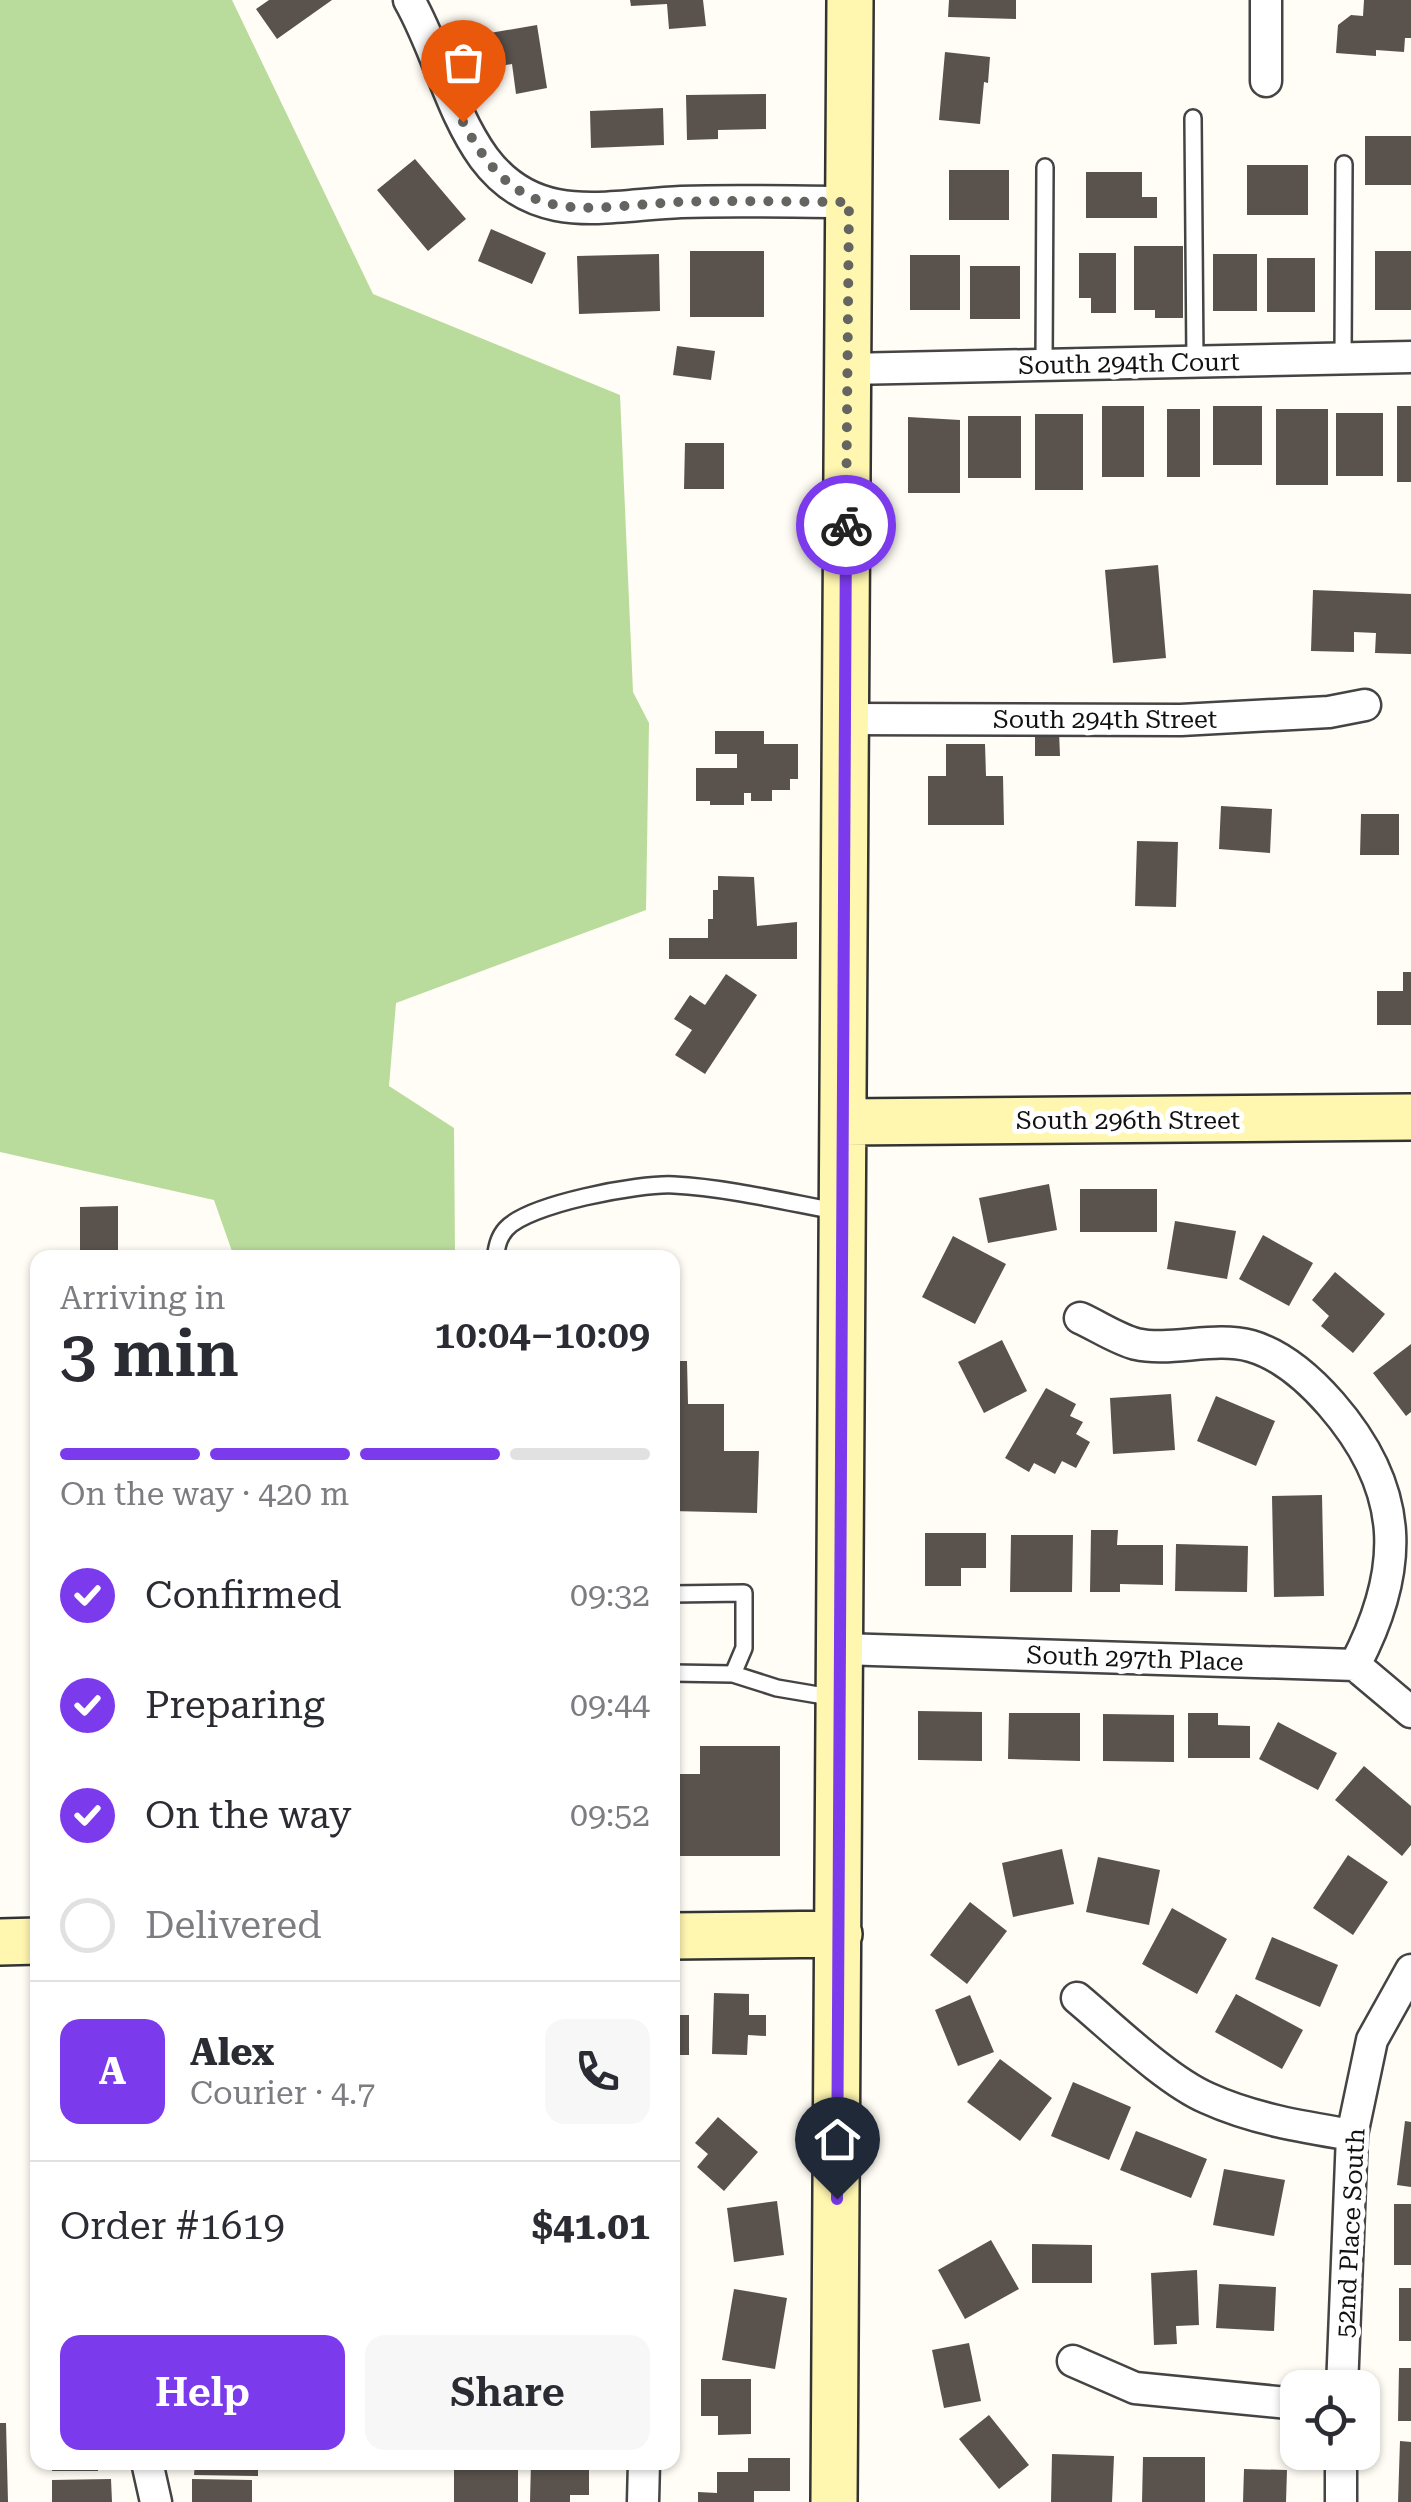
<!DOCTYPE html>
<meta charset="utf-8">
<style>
body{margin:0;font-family:"Roboto Serif",serif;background:#f7f7f7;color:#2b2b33;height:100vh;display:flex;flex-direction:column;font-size:38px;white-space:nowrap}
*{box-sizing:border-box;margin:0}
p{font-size:32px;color:#7c7c81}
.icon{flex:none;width:55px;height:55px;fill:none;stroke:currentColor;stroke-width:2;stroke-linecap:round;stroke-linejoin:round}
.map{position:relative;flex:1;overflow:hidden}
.side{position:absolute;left:30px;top:1250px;width:650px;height:1220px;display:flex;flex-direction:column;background:#fff;border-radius:20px;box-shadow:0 2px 8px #0004}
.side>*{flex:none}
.fabs{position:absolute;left:1280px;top:2370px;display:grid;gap:20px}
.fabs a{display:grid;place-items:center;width:100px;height:100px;border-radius:20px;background:#fff;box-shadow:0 2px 8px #0004;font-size:50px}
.pin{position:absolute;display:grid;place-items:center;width:85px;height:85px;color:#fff;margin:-102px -42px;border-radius:50% 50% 50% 0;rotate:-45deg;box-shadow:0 0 10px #0007}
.pin .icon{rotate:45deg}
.courier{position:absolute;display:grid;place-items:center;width:100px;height:100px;margin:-50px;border:8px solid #7c3aed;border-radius:50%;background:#fff;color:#222;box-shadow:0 2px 12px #0007}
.head em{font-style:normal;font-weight:600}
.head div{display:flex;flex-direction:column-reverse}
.head{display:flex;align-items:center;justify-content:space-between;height:170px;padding:0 30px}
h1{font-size:65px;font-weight:600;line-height:75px}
.bar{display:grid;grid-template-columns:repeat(4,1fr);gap:15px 10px;align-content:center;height:120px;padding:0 30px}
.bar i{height:12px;border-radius:8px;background:#e1e1e2}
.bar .selected{background:#7c3aed}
.bar p{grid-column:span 4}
.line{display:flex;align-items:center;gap:25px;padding:0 30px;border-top:2px solid #e1e1e2}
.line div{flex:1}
.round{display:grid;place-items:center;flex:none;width:105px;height:105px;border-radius:20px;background:#f7f7f7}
ol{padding:0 30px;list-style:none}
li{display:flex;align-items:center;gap:30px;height:110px}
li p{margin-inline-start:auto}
li .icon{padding:10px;border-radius:50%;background:#7c3aed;color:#fff;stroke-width:4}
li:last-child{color:#7c7c81}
li i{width:55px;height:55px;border:5px solid #e1e1e2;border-radius:50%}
.button{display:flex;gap:20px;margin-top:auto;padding:20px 30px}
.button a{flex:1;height:115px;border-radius:20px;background:#7c3aed;color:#fff;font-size:40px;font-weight:600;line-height:115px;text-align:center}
.button a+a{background:#f7f7f7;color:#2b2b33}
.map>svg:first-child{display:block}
.forest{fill:#b9dc9c}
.building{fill:#5a524d}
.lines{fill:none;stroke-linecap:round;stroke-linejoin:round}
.lane-casing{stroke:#444;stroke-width:20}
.street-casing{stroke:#444;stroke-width:35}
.secondary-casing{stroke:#333;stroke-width:50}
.lane{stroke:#fff;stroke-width:15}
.street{stroke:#fff;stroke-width:30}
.secondary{stroke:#fff6b0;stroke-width:45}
.done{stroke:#646461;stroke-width:10;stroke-dasharray:0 18}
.route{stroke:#7c3aed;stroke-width:12}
.labels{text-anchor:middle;stroke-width:10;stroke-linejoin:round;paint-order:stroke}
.street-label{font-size:25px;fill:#111;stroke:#fff}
</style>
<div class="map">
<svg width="1411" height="2502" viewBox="0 0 1411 2502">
<rect width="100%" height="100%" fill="#fffdf5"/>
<path class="forest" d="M 0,0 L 232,0 L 373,294 L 620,395 L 633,692 L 649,723 L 646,910 L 396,1003 L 389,1086 L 454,1128 L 455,1257 L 234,1257 L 214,1200 L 0,1152 Z"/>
<path class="building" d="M 269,0 L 332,0 L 277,39 L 256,9 Z
M 630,0 L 703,0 L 706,26 L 669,29 L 667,4 L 631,6 Z
M 949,0 L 1016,0 L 1016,19 L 948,17 Z
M 1364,0 L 1411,0 L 1411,38 L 1405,38 L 1404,52 L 1376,50 L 1376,56 L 1336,53 L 1338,25 L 1351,15 L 1363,16 Z
M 537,25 L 547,88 L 516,94 L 512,64 L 495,67 L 490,33 Z
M 945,52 L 990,57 L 988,83 L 984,82 L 980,124 L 939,120 Z
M 766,94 L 766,129 L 718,130 L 718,139 L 687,140 L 686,95 Z
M 663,108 L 664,145 L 591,148 L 590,111 Z
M 1365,136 L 1411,136 L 1411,185 L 1365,185 Z
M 415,159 L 466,219 L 428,251 L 377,190 Z
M 1247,165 L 1308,165 L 1308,215 L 1247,215 Z
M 949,170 L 1009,170 L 1009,220 L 949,220 Z
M 1086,172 L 1142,172 L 1142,197 L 1157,197 L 1157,218 L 1086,218 Z
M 491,229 L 546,253 L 532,284 L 478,261 Z
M 1134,246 L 1183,246 L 1183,318 L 1155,318 L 1155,310 L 1134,310 Z
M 690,251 L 764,251 L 764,317 L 690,317 Z
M 1375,251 L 1411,251 L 1411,310 L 1375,310 Z
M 1079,253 L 1116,253 L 1116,313 L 1091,313 L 1091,298 L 1079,298 Z
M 659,254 L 660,311 L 579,314 L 577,256 Z
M 1213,254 L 1257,254 L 1257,311 L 1213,311 Z
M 910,255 L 960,255 L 960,310 L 910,310 Z
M 1267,258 L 1315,258 L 1315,312 L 1267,312 Z
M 970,266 L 1020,266 L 1020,319 L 970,319 Z
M 677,346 L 715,351 L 711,380 L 673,375 Z
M 1102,406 L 1144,406 L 1144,477 L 1102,477 Z
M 1213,406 L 1262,406 L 1262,465 L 1213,465 Z
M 1397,406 L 1411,406 L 1411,482 L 1397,482 Z
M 1167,409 L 1200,409 L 1200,477 L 1167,477 Z
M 1276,409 L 1328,409 L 1328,485 L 1276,485 Z
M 1336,413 L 1383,413 L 1383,476 L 1336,476 Z
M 1035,414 L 1083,414 L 1083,490 L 1035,490 Z
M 968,416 L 1021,416 L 1021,478 L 968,478 Z
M 908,417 L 960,420 L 960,493 L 908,493 Z
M 685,443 L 724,443 L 724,489 L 684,489 Z
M 1158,565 L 1166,658 L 1113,663 L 1105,570 Z
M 1313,590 L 1411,594 L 1411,654 L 1375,653 L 1376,633 L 1354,632 L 1354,652 L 1311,651 Z
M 715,731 L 764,731 L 764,744 L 798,744 L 798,779 L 790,779 L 790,790 L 772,790 L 772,801 L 751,801 L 751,793 L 744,793 L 744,805 L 710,805 L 710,801 L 696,801 L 696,768 L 737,768 L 737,754 L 715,754 Z
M 1035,731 L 1059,731 L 1060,756 L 1035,756 Z
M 946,744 L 985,744 L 986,776 L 1003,776 L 1004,825 L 928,825 L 928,776 L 946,776 Z
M 1221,806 L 1272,809 L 1270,853 L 1219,849 Z
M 1361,814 L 1399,814 L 1399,855 L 1360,855 Z
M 1137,841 L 1178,842 L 1176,907 L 1135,906 Z
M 718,876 L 754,877 L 757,926 L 797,922 L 797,959 L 669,959 L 669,938 L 708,938 L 708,919 L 713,919 L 713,890 L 718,890 Z
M 1403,972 L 1411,972 L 1411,1025 L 1377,1025 L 1377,991 L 1403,991 Z
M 726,974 L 757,995 L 705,1074 L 675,1055 L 692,1030 L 674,1019 L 690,995 L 705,1005 Z
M 1049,1184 L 1057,1230 L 988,1243 L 979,1198 Z
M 1080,1189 L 1157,1189 L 1157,1232 L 1080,1232 Z
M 118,1206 L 118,1258 L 80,1258 L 80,1207 Z
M 1175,1221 L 1236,1231 L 1227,1279 L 1167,1269 Z
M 1263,1235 L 1313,1263 L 1289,1306 L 1239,1279 Z
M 953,1236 L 1006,1264 L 975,1324 L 922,1297 Z
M 1335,1272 L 1385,1314 L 1353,1353 L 1321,1326 L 1329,1316 L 1312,1300 Z
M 1002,1340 L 1027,1391 L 984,1413 L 958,1362 Z
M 1411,1344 L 1411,1412 L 1406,1416 L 1373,1373 Z
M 672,1361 L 687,1361 L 688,1404 L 724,1404 L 724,1451 L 759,1451 L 757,1513 L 672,1511 Z
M 1046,1388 L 1076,1404 L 1070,1416 L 1083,1422 L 1076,1434 L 1090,1442 L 1076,1468 L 1062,1461 L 1055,1474 L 1034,1463 L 1029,1472 L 1005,1458 Z
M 1171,1394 L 1175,1450 L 1113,1454 L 1110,1398 Z
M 1216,1396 L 1275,1421 L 1256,1466 L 1197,1441 Z
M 1322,1495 L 1324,1596 L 1274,1597 L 1272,1496 Z
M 1091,1530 L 1118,1530 L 1117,1545 L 1163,1545 L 1163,1585 L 1120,1584 L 1120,1592 L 1090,1592 Z
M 925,1533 L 986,1533 L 986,1568 L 961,1568 L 961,1586 L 925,1586 Z
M 1011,1535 L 1073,1535 L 1072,1592 L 1010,1592 Z
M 1176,1544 L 1248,1546 L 1247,1592 L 1175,1591 Z
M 918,1711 L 982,1712 L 982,1761 L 918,1760 Z
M 1009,1713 L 1080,1713 L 1080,1761 L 1008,1759 Z
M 1188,1713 L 1218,1713 L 1218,1725 L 1250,1726 L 1250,1758 L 1188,1758 Z
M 1103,1714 L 1174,1715 L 1174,1762 L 1103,1761 Z
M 1278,1722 L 1337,1753 L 1318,1790 L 1259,1759 Z
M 700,1746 L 780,1746 L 780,1856 L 672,1856 L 672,1774 L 700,1774 Z
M 1364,1766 L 1411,1806 L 1411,1845 L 1402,1856 L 1335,1800 Z
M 1062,1849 L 1074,1904 L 1013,1917 L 1002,1863 Z
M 1348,1855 L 1388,1882 L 1353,1935 L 1313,1908 Z
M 1098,1857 L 1160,1870 L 1149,1925 L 1086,1912 Z
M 970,1902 L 1007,1931 L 967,1984 L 930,1955 Z
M 1172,1908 L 1227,1939 L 1197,1994 L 1142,1964 Z
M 1272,1937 L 1338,1965 L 1320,2007 L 1255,1979 Z
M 714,1993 L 749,1994 L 749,2015 L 766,2015 L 766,2036 L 748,2035 L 747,2055 L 712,2054 Z
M 1236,1994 L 1303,2030 L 1282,2069 L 1215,2032 Z
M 970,1995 L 994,2052 L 958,2066 L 935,2010 Z
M 672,2015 L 689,2015 L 689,2055 L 672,2055 Z
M 1000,2059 L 1052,2098 L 1020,2141 L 967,2102 Z
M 1073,2082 L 1131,2107 L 1109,2160 L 1051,2136 Z
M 718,2117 L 758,2152 L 724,2191 L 697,2167 L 708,2154 L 695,2143 Z
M 1405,2121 L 1411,2122 L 1411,2187 L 1397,2185 Z
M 1136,2131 L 1207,2159 L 1191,2198 L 1120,2170 Z
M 1224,2169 L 1285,2180 L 1274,2236 L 1213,2225 Z
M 777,2201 L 784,2255 L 734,2262 L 727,2208 Z
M 1394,2204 L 1411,2204 L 1411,2265 L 1394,2265 Z
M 991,2240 L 1019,2289 L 965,2319 L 938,2270 Z
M 1032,2244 L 1092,2245 L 1092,2283 L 1032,2283 Z
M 1197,2270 L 1199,2325 L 1176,2326 L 1177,2344 L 1154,2345 L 1151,2273 Z
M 1219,2284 L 1276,2287 L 1274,2331 L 1216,2328 Z
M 1399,2288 L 1411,2288 L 1411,2341 L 1399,2341 Z
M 734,2289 L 787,2298 L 775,2369 L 722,2360 Z
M 969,2343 L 981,2401 L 944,2408 L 932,2350 Z
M 1399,2368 L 1411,2368 L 1411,2421 L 1398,2421 Z
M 701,2379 L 751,2379 L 751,2434 L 718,2435 L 718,2416 L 701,2416 Z
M 989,2415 L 1029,2465 L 999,2489 L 959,2439 Z
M 0,2423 L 6,2423 L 8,2502 L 0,2502 Z
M 1400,2441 L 1411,2442 L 1411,2502 L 1398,2502 Z
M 1052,2454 L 1114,2456 L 1112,2502 L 1051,2502 Z
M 1143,2457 L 1205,2457 L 1205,2502 L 1142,2502 Z
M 748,2458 L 790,2458 L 790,2491 L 754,2491 L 754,2502 L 698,2502 L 698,2492 L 717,2493 L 717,2472 L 748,2472 Z
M 53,2462 L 98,2462 L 98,2471 L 52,2471 Z
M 195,2462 L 258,2462 L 258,2476 L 194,2475 Z
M 454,2462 L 518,2462 L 518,2502 L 454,2502 Z
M 531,2462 L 589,2462 L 589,2495 L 570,2495 L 570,2502 L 530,2502 Z
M 1244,2469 L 1287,2470 L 1286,2502 L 1243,2502 Z
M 111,2479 L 112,2502 L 52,2502 L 52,2480 Z
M 192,2479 L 252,2480 L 252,2502 L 192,2502 Z"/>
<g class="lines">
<defs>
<path id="lane" d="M 1193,118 L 1195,362
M 1343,359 L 1344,164
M 1044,365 L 1045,167
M 495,1258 C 497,1247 498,1238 506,1229 C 528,1204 639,1183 674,1185 C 729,1188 786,1202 840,1212
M 672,1594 L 744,1593 L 744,1648 L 733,1674 L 672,1673
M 733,1674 L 777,1688 L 836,1698"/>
<path id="street" d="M 409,0 C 438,51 450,111 484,158 C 536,228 608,205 681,202 C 737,200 793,202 849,202
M 1266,81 L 1266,0
M 848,369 L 1411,357
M 844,719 L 1181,720 L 1329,712 L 1365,705
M 1080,1318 C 1098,1326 1117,1339 1136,1344 C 1171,1352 1214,1336 1251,1346 C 1282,1355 1310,1380 1331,1404 C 1405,1489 1406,1568 1355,1665
M 841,1649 L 1355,1665 L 1411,1712
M 1077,1998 C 1113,2028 1166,2080 1207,2098 C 1253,2119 1303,2127 1352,2135
M 1073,2361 L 1135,2388 L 1298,2404
M 1342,2388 L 1352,2135 L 1372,2040 L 1411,1970
M 1341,2452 L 1341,2502
M 147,2462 L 156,2502
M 643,2502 L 644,2462"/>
<path id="secondary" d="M 844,1122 L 1411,1117
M 672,1936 L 839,1934
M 0,1942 L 38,1941
M 834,2502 L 850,0"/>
</defs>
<use href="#lane" class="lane-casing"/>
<use href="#street" class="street-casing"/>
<use href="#secondary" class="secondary-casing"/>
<use href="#lane" class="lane"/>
<use href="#street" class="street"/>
<use href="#secondary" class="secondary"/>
</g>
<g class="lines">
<path class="done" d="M 463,122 C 520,231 579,207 680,202 C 736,200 793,202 849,202 L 846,525"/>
<path class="route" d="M 837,2199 L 846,525"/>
</g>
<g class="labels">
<g class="street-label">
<text transform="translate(1129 363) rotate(-1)" y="9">South 294th Court</text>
<text x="1105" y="728">South 294th Street</text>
<text x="1128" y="1129">South 296th Street</text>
<text transform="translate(1135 1658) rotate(2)" y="9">South 297th Place</text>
<text transform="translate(1350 2233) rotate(-87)" y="9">52nd Place South</text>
</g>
</g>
</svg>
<div class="fabs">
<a><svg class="icon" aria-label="locate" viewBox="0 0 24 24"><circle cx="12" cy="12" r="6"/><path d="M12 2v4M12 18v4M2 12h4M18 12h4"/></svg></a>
</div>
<div class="pin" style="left:463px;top:122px;background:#ea580c"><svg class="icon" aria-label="bag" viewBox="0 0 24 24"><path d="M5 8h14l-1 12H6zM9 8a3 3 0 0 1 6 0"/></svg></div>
<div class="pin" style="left:837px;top:2199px;background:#1f2937"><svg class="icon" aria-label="home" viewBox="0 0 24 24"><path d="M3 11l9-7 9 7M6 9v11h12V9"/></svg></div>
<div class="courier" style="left:846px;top:525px"><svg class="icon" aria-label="bike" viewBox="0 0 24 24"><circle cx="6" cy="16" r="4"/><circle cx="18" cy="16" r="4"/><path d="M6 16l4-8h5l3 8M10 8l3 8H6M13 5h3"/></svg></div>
<section class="side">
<div class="head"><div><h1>3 min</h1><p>Arriving in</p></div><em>10:04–10:09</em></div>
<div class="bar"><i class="selected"></i><i class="selected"></i><i class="selected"></i><i></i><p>On the way · 420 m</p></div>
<ol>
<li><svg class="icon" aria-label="check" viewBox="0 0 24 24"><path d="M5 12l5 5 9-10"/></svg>Confirmed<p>09:32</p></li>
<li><svg class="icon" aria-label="check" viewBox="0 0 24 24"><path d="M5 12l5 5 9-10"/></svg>Preparing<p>09:44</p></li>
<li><svg class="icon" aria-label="check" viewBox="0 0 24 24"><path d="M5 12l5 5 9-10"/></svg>On the way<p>09:52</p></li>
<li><i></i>Delivered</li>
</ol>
<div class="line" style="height:180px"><b class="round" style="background:#7c3aed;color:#fff">A</b><div><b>Alex</b><p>Courier · 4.7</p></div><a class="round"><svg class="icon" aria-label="phone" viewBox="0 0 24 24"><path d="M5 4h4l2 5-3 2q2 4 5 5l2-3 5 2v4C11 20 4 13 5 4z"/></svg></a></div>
<div class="line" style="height:130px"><div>Order #1619</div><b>$41.01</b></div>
<div class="button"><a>Help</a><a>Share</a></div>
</section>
</div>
